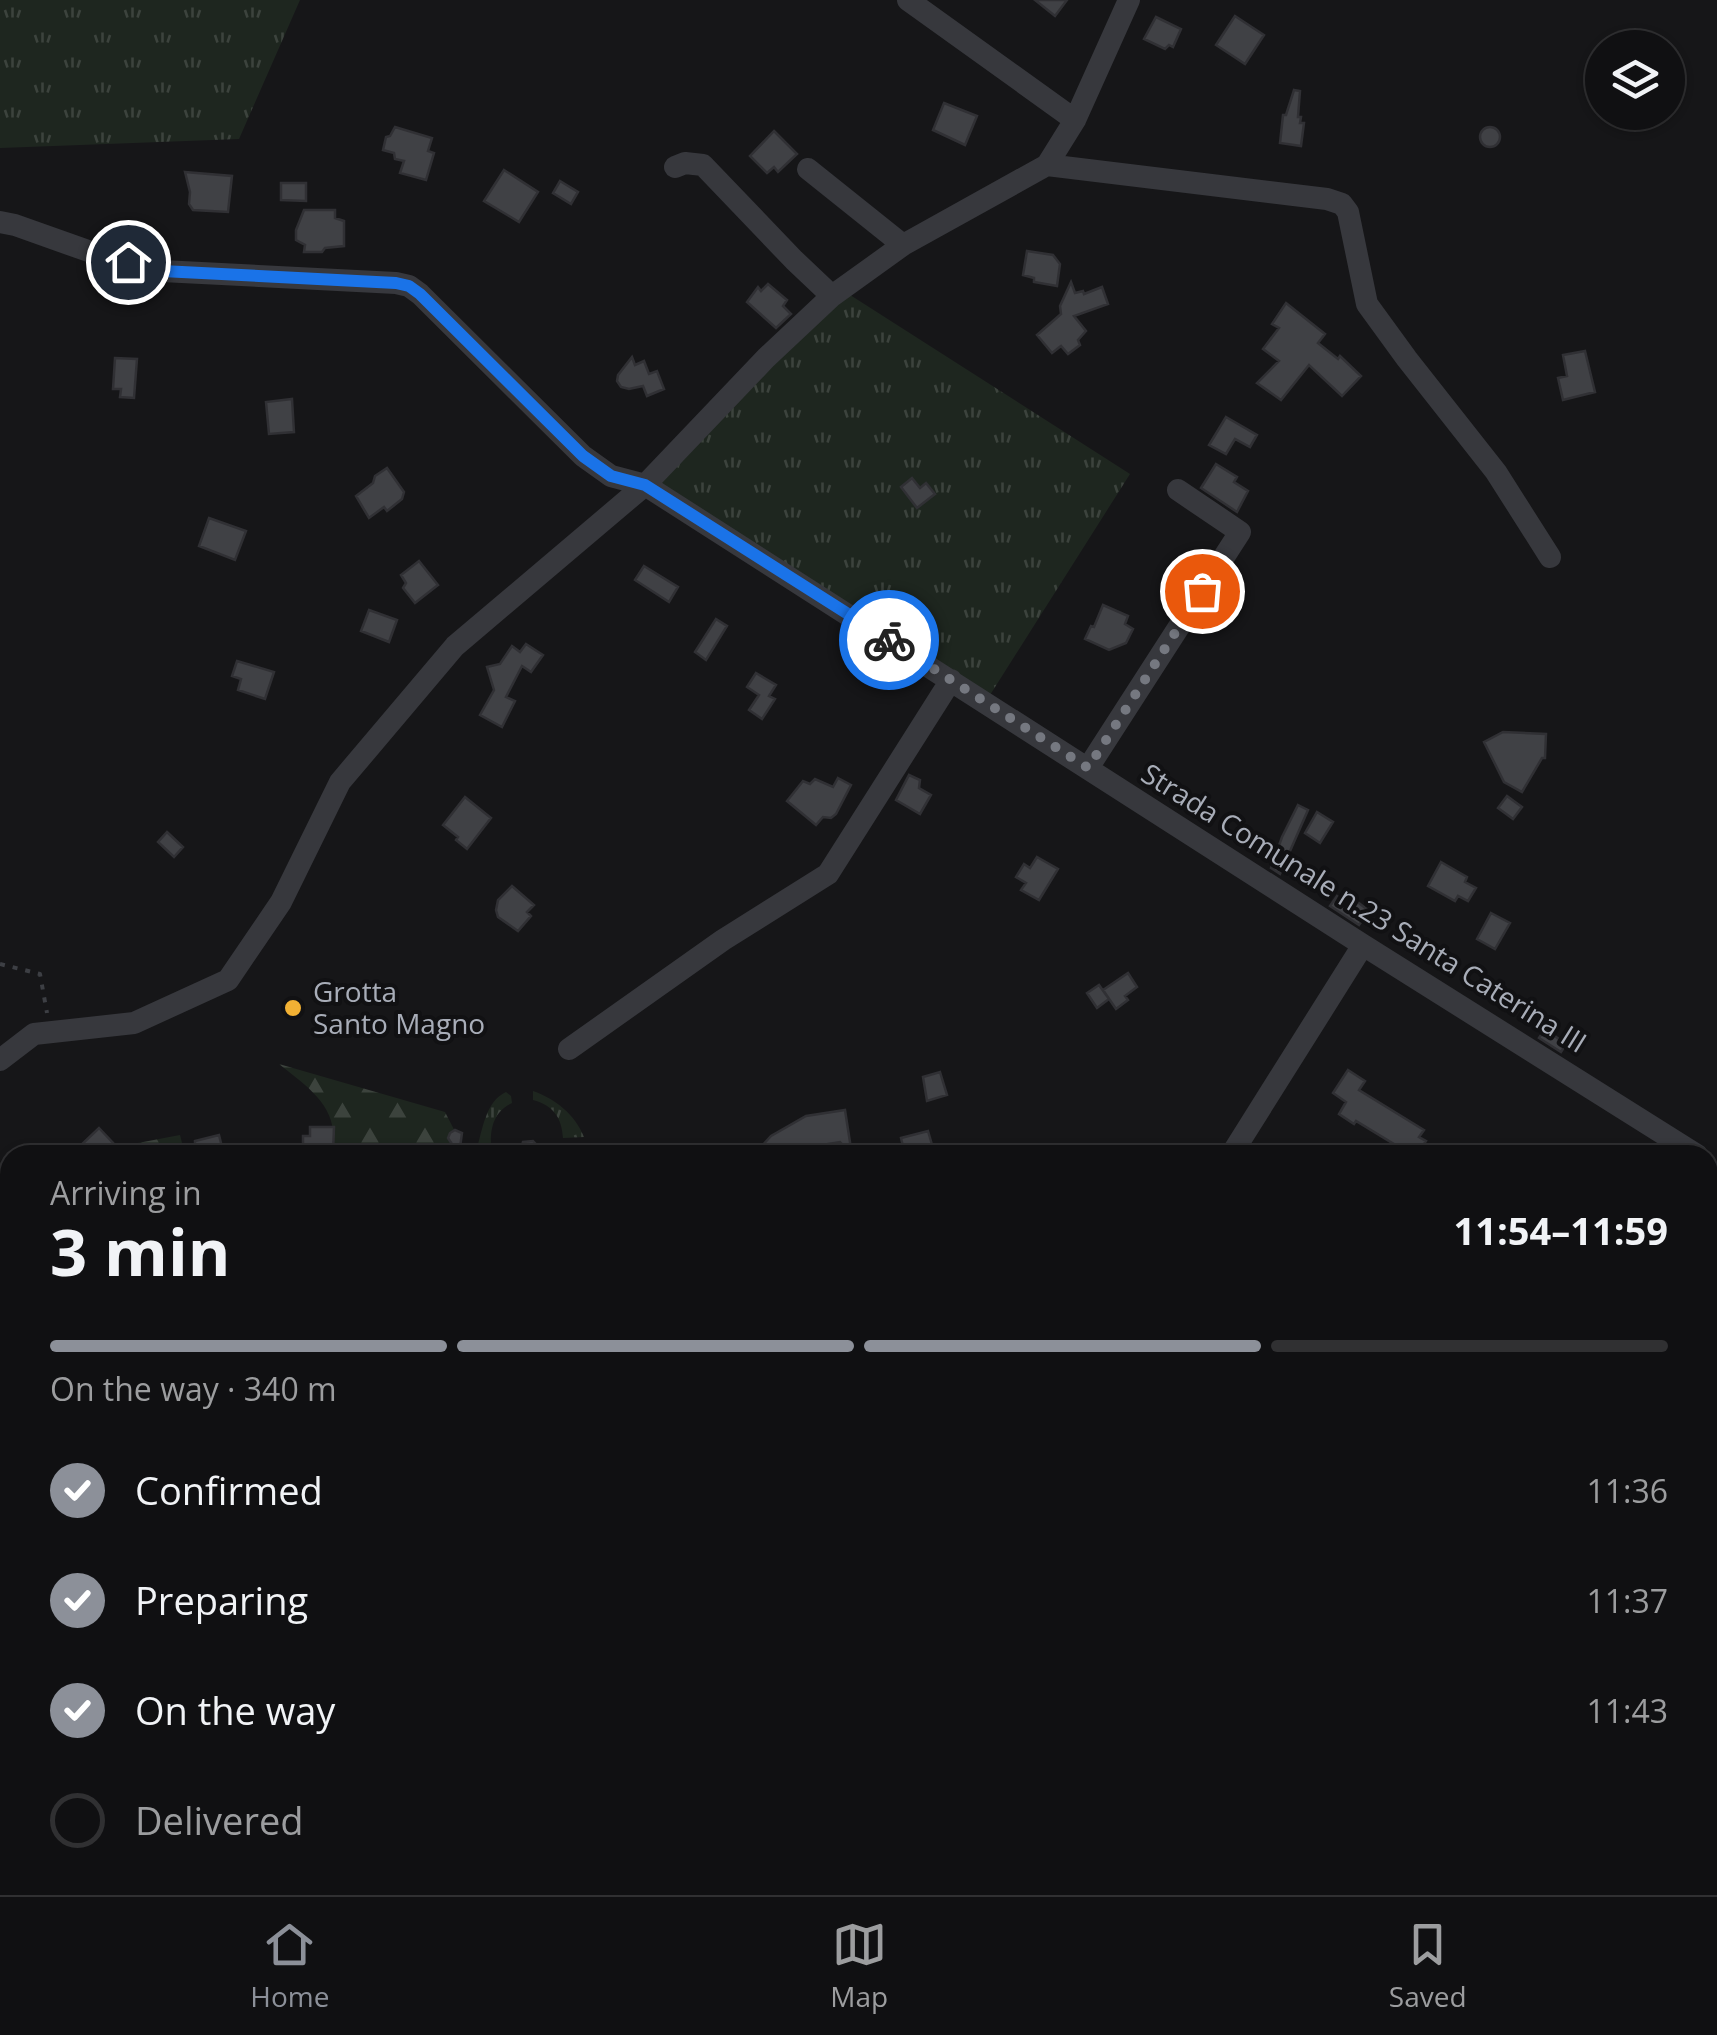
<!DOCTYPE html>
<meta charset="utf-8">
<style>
body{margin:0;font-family:"Open Sans",sans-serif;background:#19191b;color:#f1f3f6;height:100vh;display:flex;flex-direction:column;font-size:38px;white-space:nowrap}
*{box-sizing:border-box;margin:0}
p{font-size:32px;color:#9c9d9f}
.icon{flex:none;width:55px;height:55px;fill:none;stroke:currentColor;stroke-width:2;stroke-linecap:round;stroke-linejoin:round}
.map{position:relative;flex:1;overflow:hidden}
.details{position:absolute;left:0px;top:1145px;width:1718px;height:750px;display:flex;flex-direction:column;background:#101012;border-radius:30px 30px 0 0;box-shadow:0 2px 8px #0004,0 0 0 2px #303032}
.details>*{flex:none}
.tools{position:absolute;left:1585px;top:30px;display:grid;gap:20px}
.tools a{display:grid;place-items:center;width:100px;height:100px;border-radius:50%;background:#101012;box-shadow:0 2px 8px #0004,0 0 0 2px #303032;font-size:50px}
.pin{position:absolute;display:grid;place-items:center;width:85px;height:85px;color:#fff;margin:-42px;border:5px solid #fff;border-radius:50%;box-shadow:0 2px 10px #0007}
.courier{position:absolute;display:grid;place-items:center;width:100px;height:100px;margin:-50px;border:8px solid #1a73e8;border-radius:50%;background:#fff;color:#222;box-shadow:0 2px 12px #0007}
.overview em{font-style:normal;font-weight:700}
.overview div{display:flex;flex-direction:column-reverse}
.overview{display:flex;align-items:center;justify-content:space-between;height:170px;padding:0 50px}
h1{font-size:65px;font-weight:700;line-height:75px}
.bar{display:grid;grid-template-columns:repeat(4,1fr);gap:15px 10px;align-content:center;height:120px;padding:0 50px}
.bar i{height:12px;border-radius:8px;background:#303032}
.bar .on{background:#8c9099}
.bar p{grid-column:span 4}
ol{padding:0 50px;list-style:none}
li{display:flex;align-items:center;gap:30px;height:110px}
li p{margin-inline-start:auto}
li .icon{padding:10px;border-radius:50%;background:#8c9099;color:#fff;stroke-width:4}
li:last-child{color:#9c9d9f}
li i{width:55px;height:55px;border:5px solid #303032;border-radius:50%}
.tabs{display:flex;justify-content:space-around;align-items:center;height:140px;border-top:2px solid #303032;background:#101012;font-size:28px;color:#9c9d9f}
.tabs a{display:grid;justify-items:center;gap:5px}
.tabs .on{color:#8c9099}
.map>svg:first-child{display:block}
.grass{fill:url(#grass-tufts)}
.forest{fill:url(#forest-firs)}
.building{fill:#404145;stroke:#303034;stroke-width:2.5}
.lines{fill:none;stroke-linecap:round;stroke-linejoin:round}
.path{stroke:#3d3f44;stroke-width:4;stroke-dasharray:5 8;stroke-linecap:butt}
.minor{stroke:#37383d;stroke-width:22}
.major{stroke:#53555c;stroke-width:30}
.done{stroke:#757880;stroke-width:10;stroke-dasharray:0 18}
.route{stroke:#1a73e8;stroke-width:12}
.poi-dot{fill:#f2b134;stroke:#111113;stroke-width:4}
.labels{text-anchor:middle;stroke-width:8;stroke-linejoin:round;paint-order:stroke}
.street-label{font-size:28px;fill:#a8adb8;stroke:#111113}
.poi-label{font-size:28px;fill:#a8adb8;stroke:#111113;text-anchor:start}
</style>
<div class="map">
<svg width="1717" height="1895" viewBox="0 0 1717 1895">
<defs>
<pattern id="grass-tufts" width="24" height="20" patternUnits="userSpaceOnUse" patternTransform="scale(2.5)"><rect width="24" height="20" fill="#1e261f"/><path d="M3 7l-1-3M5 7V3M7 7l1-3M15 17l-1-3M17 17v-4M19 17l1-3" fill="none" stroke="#3c433d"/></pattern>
<pattern id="forest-firs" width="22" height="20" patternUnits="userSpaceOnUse" patternTransform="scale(2.5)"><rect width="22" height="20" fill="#1e261f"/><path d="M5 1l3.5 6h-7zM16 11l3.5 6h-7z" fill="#3c433d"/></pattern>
</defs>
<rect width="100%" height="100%" fill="#161618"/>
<path class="grass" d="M 0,0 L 300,0 L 239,139 L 0,148 Z
M 847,293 L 1130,474 L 990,695 L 645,485 Z
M 533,1091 C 555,1099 575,1114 584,1137 L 563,1138 C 562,1118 553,1105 533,1100 Z
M 506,1092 L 511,1096 L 512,1103 C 494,1112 490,1127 491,1147 L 477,1148 C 483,1128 486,1101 506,1092 Z
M 10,1222 L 10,1407 L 0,1397 L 0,1232 Z
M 240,1885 L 440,1885 L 441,1895 L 245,1895 Z"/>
<path class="forest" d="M 279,1064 L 445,1112 L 465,1151 L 465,1155 L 332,1155 C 332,1147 334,1139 333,1131 C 331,1101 300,1081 279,1064 Z
M 180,1135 L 185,1155 L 122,1155 L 138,1143 Z"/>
<path class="building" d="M 1035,0 L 1067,0 L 1055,16 Z
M 1235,16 L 1264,35 L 1245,64 L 1216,45 Z
M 1156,17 L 1181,29 L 1173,47 L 1169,45 L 1165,49 L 1144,39 Z
M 1294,90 L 1300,91 L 1298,117 L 1301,117 L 1300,123 L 1304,123 L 1301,146 L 1280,143 L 1283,115 L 1286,115 Z
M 944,103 L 977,116 L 965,145 L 933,130 Z
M 395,127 L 432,138 L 428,151 L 434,153 L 426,180 L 400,173 L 404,161 L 395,159 L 394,153 L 383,150 L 386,137 L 390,136 Z
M1480 137a10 10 0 1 1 20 0a10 10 0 1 1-20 0Z
M 774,131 L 797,154 L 778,172 L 774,167 L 767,173 L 750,156 Z
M 504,170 L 538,192 L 519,222 L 484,201 Z
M 185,172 L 232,176 L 228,212 L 193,210 L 189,204 L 190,192 Z
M 560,181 L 578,192 L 571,204 L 553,193 Z
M 281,183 L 306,183 L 306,201 L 281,200 Z
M 304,210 L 335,210 L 335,218 L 344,221 L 344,246 L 325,248 L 322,252 L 304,252 L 305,245 L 296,240 L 296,230 Z
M 1027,251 L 1053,255 L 1060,264 L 1057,286 L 1034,282 L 1034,278 L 1023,275 Z
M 1071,282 L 1075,293 L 1083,291 L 1084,294 L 1102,287 L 1108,304 L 1074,316 L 1086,331 L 1078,340 L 1080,345 L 1068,354 L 1061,346 L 1052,353 L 1037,335 L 1061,314 L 1060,306 Z
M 768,284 L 787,300 L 783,306 L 791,314 L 776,328 L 747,302 L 758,287 L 761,291 Z
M 1286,303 L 1325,334 L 1318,343 L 1338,359 L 1340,356 L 1361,376 L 1342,396 L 1309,365 L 1281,400 L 1257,383 L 1279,361 L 1263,349 L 1279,328 L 1272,324 Z
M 1585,351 L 1595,392 L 1563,400 L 1558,378 L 1567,376 L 1563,355 Z
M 632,357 L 635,365 L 644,361 L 649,374 L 657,371 L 664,389 L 647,396 L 643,386 L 629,389 L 621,387 L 617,381 L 618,375 Z
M 115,358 L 137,359 L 134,398 L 120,397 L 121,389 L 113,389 Z
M 292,399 L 294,432 L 269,434 L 266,402 Z
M 1226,417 L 1257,435 L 1250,447 L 1235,439 L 1226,454 L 1209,445 Z
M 1216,464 L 1237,477 L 1234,482 L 1248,491 L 1237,512 L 1201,488 Z
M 387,468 L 404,492 L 402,499 L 387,511 L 384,507 L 369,518 L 356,496 L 373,483 L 375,476 Z
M 912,478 L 920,488 L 926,483 L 935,494 L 917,508 L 901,487 Z
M 209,518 L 246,531 L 235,560 L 199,546 Z
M 419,561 L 438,585 L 415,603 L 403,588 L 406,583 L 401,575 Z
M 644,566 L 678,587 L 669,602 L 635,580 Z
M 1103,605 L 1128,616 L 1125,624 L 1133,629 L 1126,643 L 1109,650 L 1085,639 L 1091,626 L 1094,627 Z
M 369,610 L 397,620 L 389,642 L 361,631 Z
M 716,619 L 727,626 L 706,660 L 695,652 Z
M 526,644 L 543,655 L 531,672 L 522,666 L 506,697 L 515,701 L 502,727 L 480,715 L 494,690 L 487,667 L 500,664 L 512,646 L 520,652 Z
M 237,661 L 274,672 L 265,699 L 238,690 L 241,679 L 232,676 Z
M 756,673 L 776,685 L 769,696 L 775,699 L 762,719 L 749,710 L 759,695 L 747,687 Z
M 1503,732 L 1546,734 L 1545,758 L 1542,758 L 1522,792 L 1504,782 L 1484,742 Z
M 909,775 L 920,780 L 919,788 L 931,795 L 920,814 L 896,800 Z
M 838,778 L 851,785 L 836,814 L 831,818 L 823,817 L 816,825 L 787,801 L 803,781 L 810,784 L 815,779 L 833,787 Z
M 1507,796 L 1522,807 L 1513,819 L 1498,808 Z
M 465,797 L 491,818 L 467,849 L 456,840 L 458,837 L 443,825 Z
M 1298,805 L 1308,810 L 1280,874 L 1271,868 L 1282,837 Z
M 1317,812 L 1333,822 L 1320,843 L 1305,833 Z
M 167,832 L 183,847 L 174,857 L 158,842 Z
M 1037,857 L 1058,869 L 1039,900 L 1021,890 L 1026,883 L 1016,877 L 1024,864 L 1030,868 Z
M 1441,862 L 1467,877 L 1465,882 L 1476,888 L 1468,901 L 1458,896 L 1455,901 L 1428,886 Z
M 512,886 L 534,905 L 527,912 L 531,916 L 518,931 L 498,917 L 496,910 L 498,900 Z
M 1337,896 L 1345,902 L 1350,896 L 1369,911 L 1359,925 L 1330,906 Z
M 1491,913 L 1510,923 L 1495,949 L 1477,939 Z
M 1128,973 L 1137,987 L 1125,996 L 1128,1000 L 1116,1009 L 1103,990 Z
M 1099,985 L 1109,999 L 1097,1008 L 1087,993 Z
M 1545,1029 L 1566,1044 L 1561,1052 L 1539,1038 Z
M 1348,1070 L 1365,1081 L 1359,1090 L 1424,1130 L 1419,1137 L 1426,1141 L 1417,1155 L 1391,1155 L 1397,1146 L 1356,1121 L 1354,1124 L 1339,1114 L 1346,1102 L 1333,1093 Z
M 940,1072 L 947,1095 L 927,1101 L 923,1077 Z
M 845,1110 L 852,1155 L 840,1142 L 816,1146 L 798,1155 L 766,1155 L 759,1149 L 771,1136 L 806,1116 Z
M 310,1127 L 334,1127 L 333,1154 L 303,1154 L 303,1136 L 310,1136 Z
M 99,1128 L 114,1144 L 102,1155 L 87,1155 L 79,1147 Z
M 455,1130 L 462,1133 L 459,1155 L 448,1138 L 450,1133 Z
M 928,1131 L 935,1155 L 905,1155 L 901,1138 Z
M 219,1135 L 224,1155 L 195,1155 L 195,1141 Z
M 533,1141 L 546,1155 L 519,1155 L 523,1142 Z"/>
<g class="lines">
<path class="path" d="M 0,964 L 40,974 L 47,1013"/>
<path class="minor" d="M 908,0 L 1075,120
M 1047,165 L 1327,199 L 1342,204 L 1348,212 L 1367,304 L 1407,359 L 1496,472 L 1550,557
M 675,167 L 685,163 L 703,165 L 794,260 L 832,296
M 808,169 L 903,245
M 0,222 L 15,225 L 94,253 L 162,271 L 396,283 L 409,286 L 420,294 L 583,456 L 611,476 L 645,485 L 1363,945 L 1697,1155
M 1088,768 L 1240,532 L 1178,490
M 569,1049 L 723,940 L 828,874 L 951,680
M 0,1060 L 34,1034 L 134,1023 L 228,980 L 281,902 L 340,782 L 455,646 L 645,485 L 766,358 L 832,296 L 903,245 L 1047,165 L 1075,120 L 1129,0
M 1231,1155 L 1363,945
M 851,1885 L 862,1895"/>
<path class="major" d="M 1708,1464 L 1717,1445
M 1488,1895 L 1493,1885"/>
</g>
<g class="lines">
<path class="done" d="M 889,640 L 1088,768 L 1202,591"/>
<path class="route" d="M 128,262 L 162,271 L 396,283 L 409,286 L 420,294 L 583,456 L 611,476 L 645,485 L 889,640"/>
</g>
<circle class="poi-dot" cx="293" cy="1008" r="10"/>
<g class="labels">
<g class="street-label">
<text transform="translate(1364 908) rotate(32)" y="10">Strada Comunale n.23 Santa Caterina III</text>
</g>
<g class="poi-label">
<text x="313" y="1002">Grotta<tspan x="313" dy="32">Santo Magno</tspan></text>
</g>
</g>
</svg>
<div class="tools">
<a><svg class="icon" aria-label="layers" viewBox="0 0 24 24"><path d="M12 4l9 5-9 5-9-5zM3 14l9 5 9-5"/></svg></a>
</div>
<div class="pin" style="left:1202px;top:591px;background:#ea580c"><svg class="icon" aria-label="bag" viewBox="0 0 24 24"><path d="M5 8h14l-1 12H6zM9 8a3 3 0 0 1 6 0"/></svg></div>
<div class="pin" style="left:128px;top:262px;background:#1f2937"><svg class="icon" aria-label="home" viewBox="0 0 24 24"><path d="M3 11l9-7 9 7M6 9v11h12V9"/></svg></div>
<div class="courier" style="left:889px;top:640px"><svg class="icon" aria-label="bike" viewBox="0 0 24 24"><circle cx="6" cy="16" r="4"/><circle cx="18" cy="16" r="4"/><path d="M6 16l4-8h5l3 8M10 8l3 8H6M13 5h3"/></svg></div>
<section class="details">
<div class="overview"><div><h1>3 min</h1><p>Arriving in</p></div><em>11:54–11:59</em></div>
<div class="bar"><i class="on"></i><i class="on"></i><i class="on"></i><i></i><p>On the way · 340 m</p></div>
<ol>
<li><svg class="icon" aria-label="check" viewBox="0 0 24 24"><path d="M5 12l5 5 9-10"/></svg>Confirmed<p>11:36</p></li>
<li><svg class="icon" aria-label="check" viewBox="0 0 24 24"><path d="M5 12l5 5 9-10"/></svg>Preparing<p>11:37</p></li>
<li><svg class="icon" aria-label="check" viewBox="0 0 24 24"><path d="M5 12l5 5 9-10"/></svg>On the way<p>11:43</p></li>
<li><i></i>Delivered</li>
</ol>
</section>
</div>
<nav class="tabs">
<a class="on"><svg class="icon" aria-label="home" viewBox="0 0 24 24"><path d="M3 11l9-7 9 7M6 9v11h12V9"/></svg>Home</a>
<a><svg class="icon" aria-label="map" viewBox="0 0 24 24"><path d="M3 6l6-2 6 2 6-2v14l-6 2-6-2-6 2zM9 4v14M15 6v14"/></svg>Map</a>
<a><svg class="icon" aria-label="saved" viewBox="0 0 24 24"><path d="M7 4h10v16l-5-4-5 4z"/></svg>Saved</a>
</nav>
